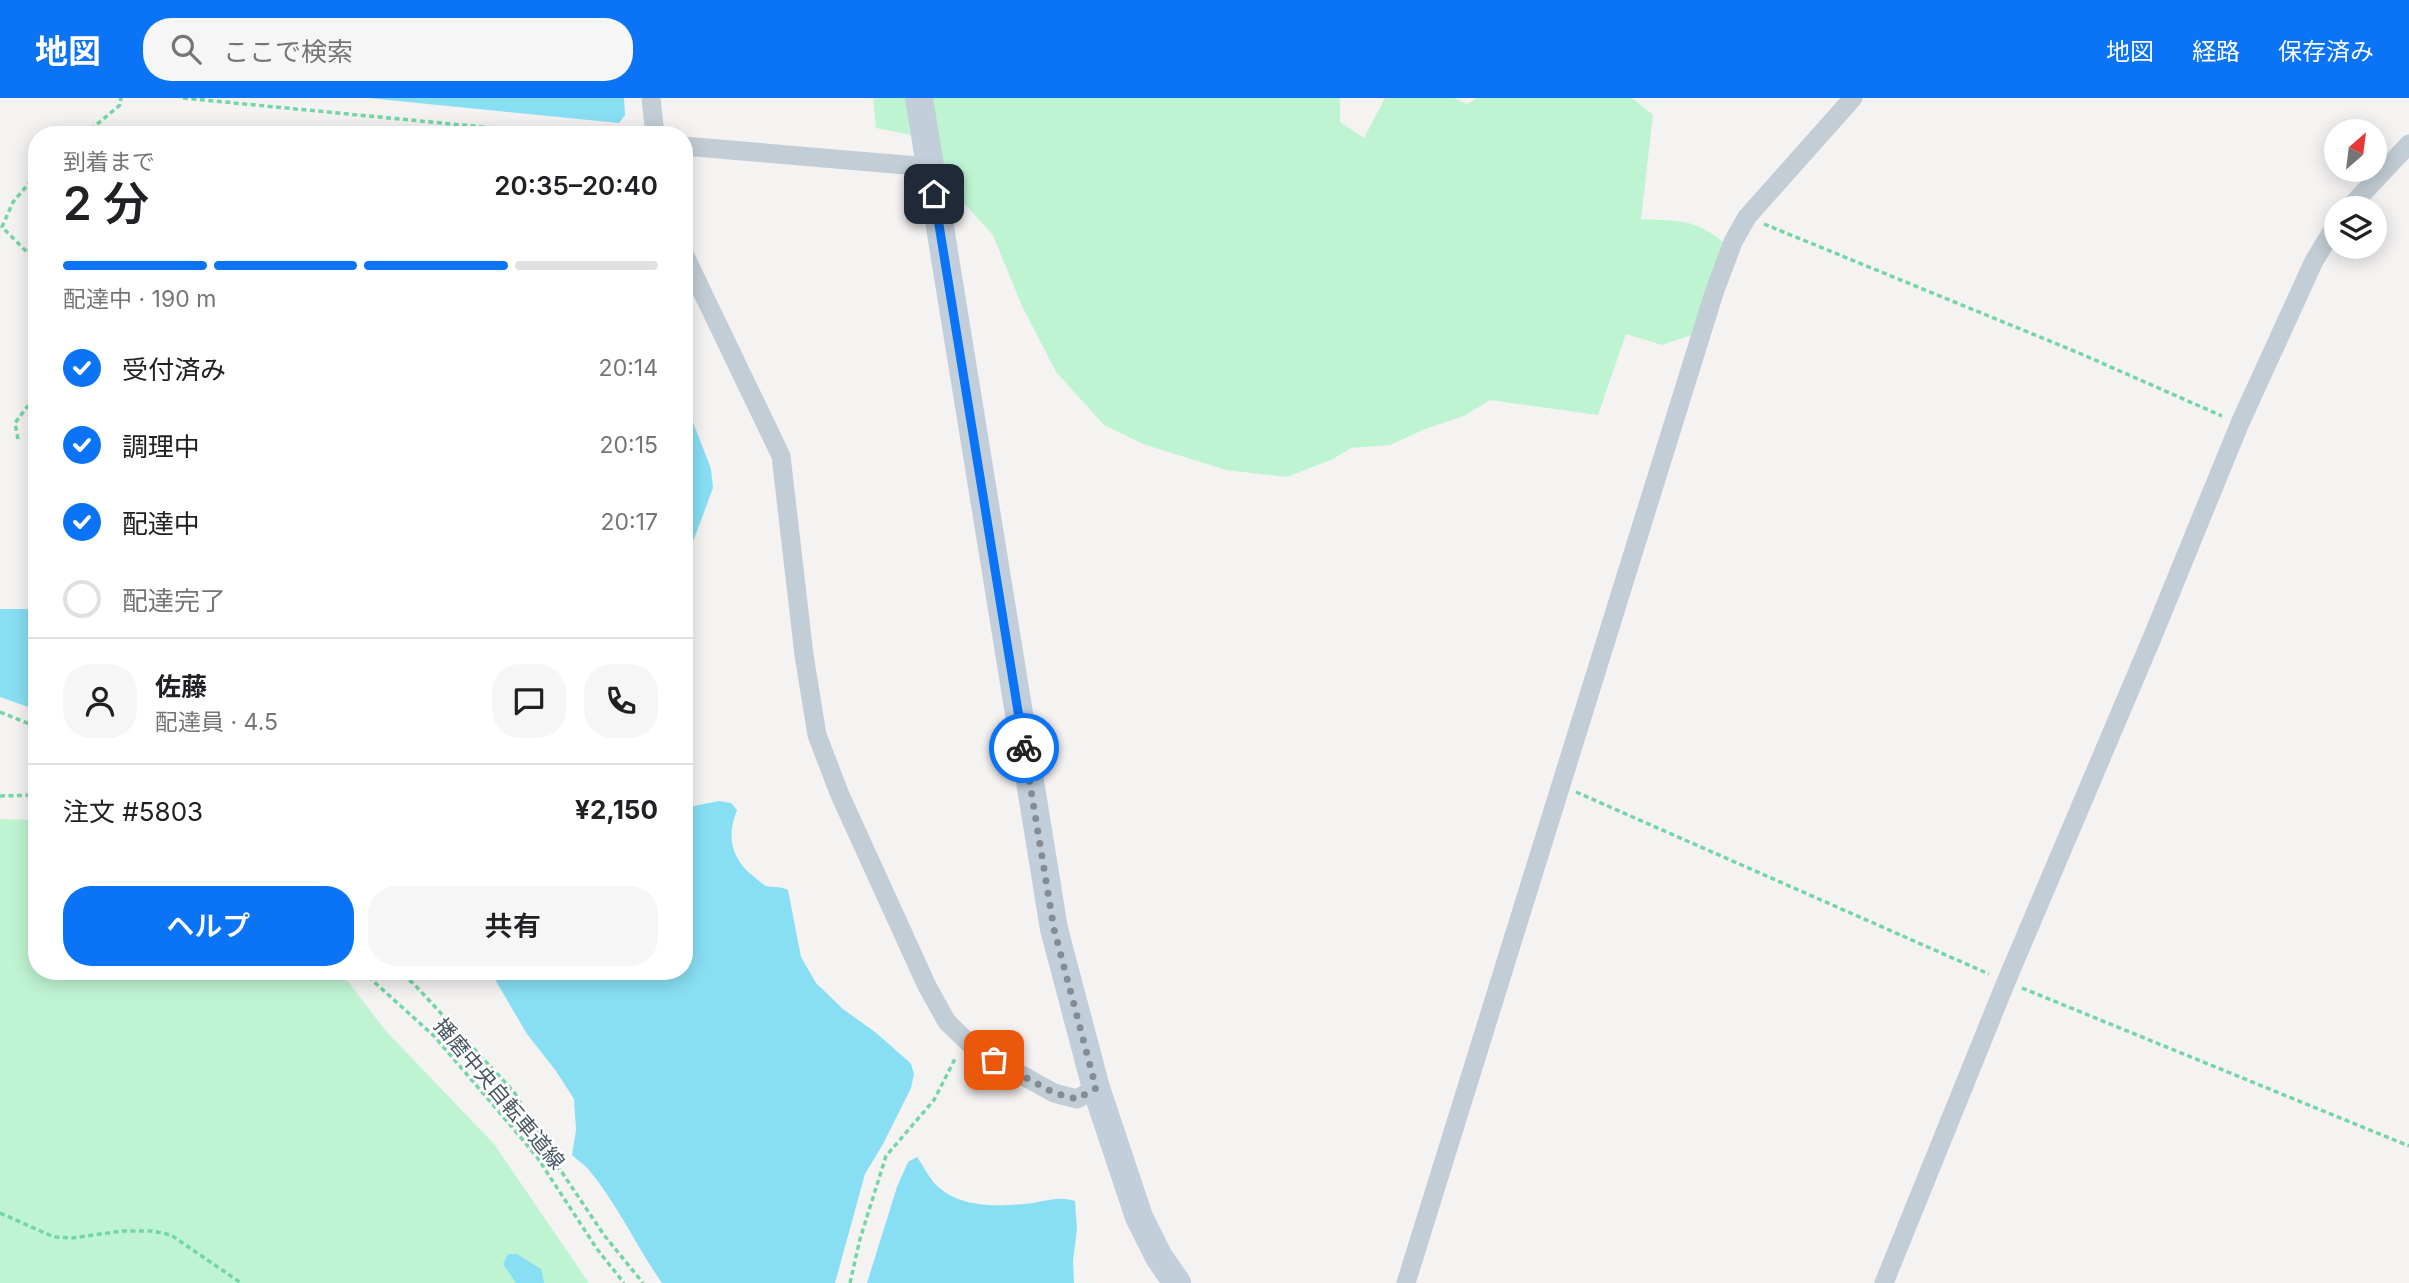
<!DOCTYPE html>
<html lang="ja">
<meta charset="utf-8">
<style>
body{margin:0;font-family:Inter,"Noto Sans JP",sans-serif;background:#f6f6f6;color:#202124;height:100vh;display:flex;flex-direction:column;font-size:26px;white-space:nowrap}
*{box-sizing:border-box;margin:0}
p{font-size:23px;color:#757577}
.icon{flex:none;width:38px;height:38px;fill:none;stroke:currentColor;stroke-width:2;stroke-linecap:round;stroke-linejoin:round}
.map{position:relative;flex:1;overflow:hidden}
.panel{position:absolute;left:28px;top:28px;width:665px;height:854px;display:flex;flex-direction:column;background:#fff;border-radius:28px;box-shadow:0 4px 18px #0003}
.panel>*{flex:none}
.needle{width:46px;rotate:28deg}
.buttons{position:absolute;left:2324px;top:21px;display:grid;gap:14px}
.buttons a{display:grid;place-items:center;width:63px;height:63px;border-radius:50%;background:#fff;box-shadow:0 4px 18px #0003;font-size:35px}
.pin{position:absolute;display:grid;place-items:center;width:60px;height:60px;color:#fff;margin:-30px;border-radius:14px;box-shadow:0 4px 10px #0006}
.courier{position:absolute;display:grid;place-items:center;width:70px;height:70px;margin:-35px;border:5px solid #0a73f6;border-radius:50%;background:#fff;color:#222;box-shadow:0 2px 9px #0007}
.headline em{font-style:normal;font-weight:600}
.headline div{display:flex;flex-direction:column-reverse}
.headline{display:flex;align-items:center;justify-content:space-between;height:119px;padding:0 35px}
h1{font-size:46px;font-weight:600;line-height:52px}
.bar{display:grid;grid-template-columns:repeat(4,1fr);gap:10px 7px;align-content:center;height:84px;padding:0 35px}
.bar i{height:9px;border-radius:5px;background:#e0e0e0}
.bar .selected{background:#0a73f6}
.bar p{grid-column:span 4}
.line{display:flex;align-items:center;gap:18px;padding:0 35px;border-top:2px solid #e0e0e0}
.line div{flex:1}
.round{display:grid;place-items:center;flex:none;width:74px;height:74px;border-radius:28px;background:#f6f6f6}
ol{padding:0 35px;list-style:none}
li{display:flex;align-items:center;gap:21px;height:77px}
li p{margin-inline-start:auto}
li .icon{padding:7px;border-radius:50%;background:#0a73f6;color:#fff;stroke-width:4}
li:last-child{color:#757577}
li i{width:38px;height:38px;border:4px solid #e0e0e0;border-radius:50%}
.primary-button{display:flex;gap:14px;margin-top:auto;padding:14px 35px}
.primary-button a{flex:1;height:80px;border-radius:28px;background:#0a73f6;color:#fff;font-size:28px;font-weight:600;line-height:80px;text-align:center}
.primary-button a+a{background:#f6f6f6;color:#202124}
header{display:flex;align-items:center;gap:42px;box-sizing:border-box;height:98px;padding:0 35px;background:#0a73f6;color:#fff}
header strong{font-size:33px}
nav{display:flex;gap:38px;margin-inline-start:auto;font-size:24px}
.search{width:490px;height:63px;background:#f6f6f6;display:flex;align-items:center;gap:18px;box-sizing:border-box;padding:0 24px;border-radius:28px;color:#757577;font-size:26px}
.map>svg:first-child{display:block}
.green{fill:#bff4d3}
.water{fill:#88dff4}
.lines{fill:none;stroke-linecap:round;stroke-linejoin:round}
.path{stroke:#73d6a4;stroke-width:3.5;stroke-dasharray:5 3.5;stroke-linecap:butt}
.street{stroke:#c2cdd5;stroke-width:19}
.secondary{stroke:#c2ceda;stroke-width:28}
.done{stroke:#858d94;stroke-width:7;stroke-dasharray:0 12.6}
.route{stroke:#0a73f6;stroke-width:9}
.labels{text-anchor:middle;stroke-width:5;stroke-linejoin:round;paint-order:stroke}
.street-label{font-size:21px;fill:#485662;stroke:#fff}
</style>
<header>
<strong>地図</strong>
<div class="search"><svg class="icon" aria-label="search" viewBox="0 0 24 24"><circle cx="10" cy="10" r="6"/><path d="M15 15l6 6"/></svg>ここで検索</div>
<nav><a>地図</a><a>経路</a><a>保存済み</a></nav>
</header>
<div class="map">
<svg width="2409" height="1185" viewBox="0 0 2409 1185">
<rect width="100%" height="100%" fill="#f5f2f2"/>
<path class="green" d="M 873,0 L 1340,0 L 1340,24 L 1364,40 L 1385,0 L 1454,0 L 1467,6 L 1477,0 L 1632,0 L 1653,17 L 1641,121 C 1677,123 1694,120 1723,144 L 1692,237 L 1662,247 L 1626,236 L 1598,317 L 1490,302 L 1464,318 L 1425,331 L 1390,347 L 1351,350 L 1333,361 L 1287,379 L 1226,372 L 1143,346 L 1104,327 L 1056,274 L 1021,206 L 993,137 L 958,99 L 921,39 L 876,30 Z
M 0,721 L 37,722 L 37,873 L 340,873 L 385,932 L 494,1046 L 589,1185 L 0,1185 Z"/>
<path class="water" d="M 368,0 L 624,0 L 625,17 L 619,25 Z
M 684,301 L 711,371 L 713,390 L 694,441 L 684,460 Z
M 0,511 L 37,511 L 37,612 L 0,599 Z
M 719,703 L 731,705 L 737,712 C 727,738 730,759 753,778 C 757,781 762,786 766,788 C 774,790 781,788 788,792 L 801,859 L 816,885 L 843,911 L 875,934 L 907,962 L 911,966 L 914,976 L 911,990 L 883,1046 L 865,1076 L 835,1185 L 662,1185 C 636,1148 618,1107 589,1072 C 584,1066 577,1062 572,1057 L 576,1032 L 574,1001 L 556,973 L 527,936 L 490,873 L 684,873 L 684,710 Z
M 917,1059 C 923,1067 928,1078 935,1086 C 960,1111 1000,1109 1033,1105 C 1048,1102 1060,1098 1075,1103 L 1077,1132 L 1073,1163 L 1074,1185 L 867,1185 L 897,1089 L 908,1064 Z
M 508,1156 L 517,1156 L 541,1171 L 544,1185 L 516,1185 L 503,1166 Z"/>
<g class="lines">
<path class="path" d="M 183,0 L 565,37
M 84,37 L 120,7 L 121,0
M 37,76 L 13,104 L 2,129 L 37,164
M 1764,126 L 2079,255 L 2222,318
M 18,341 L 15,325 L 27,309 L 37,302
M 0,614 L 37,629
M 1576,694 L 1989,876
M 0,698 L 37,697
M 362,873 L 434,938 L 512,1029 L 537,1059 L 597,1151 L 624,1185
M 395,873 L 413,885 L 514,994 L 551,1058 L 604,1137 L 643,1185
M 2022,890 L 2409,1048
M 0,1115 L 54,1139 L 72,1140 L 122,1133 L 152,1133 L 171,1137 L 241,1185
M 850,1185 L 860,1141 L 886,1058 L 934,1002 L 956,959"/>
<path class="street" d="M 651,0 L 655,37
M 684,48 L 929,69
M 2349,110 L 2409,46
M 684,156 L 781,358 L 804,557 L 817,637 L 840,697 L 927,888 L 947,924 L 975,951 L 1054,995 L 1077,1001 L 1096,990
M 1406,1185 L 1714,195 L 1733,144 L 1747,119 L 1853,0
M 1884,1185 L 2006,884 L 2152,540 L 2240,325 L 2314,163 L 2336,127"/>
<path class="secondary" d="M 919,0 L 1054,831 L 1096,990 L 1139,1119 L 1159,1159 L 1177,1185"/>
</g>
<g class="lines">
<path class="done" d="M 994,962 L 1054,995 L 1077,1001 L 1096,990 L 1054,831 L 1024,650"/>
<path class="route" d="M 934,96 L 1024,650"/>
</g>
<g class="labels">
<g class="street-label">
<text transform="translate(499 996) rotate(50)" y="7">播磨中央自転車道線</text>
</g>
</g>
</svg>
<div class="buttons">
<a><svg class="needle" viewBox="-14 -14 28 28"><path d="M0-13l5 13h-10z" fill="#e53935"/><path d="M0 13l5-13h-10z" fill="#757577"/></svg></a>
<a><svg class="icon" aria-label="layers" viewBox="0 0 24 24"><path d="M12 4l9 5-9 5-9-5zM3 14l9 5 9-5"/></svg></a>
</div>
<div class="pin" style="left:994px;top:962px;background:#ea580c"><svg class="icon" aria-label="bag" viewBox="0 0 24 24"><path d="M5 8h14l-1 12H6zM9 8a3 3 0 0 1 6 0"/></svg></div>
<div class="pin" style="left:934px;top:96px;background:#1f2937"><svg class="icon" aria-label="home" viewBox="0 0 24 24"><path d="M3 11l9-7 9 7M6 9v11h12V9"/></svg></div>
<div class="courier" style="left:1024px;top:650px"><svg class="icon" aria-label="bike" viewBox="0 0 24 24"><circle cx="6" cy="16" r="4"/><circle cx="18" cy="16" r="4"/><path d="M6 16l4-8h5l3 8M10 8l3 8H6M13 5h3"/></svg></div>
<section class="panel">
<div class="headline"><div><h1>2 分</h1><p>到着まで</p></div><em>20:35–20:40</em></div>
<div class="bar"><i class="selected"></i><i class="selected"></i><i class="selected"></i><i></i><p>配達中 · 190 m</p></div>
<ol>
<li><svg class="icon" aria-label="check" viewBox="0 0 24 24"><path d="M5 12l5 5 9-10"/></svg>受付済み<p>20:14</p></li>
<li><svg class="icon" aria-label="check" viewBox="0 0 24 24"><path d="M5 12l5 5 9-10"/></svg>調理中<p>20:15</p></li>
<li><svg class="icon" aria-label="check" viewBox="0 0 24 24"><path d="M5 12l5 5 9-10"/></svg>配達中<p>20:17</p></li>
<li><i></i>配達完了</li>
</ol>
<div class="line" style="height:126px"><a class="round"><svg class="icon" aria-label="person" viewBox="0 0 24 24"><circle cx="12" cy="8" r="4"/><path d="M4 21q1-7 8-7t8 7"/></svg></a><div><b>佐藤</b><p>配達員 · 4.5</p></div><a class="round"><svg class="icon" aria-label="chat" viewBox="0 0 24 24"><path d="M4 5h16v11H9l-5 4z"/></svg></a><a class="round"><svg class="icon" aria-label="phone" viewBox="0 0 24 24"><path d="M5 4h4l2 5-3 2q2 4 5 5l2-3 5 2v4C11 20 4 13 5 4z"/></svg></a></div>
<div class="line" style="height:91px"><div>注文 #5803</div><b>¥2,150</b></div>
<div class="primary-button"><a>ヘルプ</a><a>共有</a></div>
</section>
</div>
